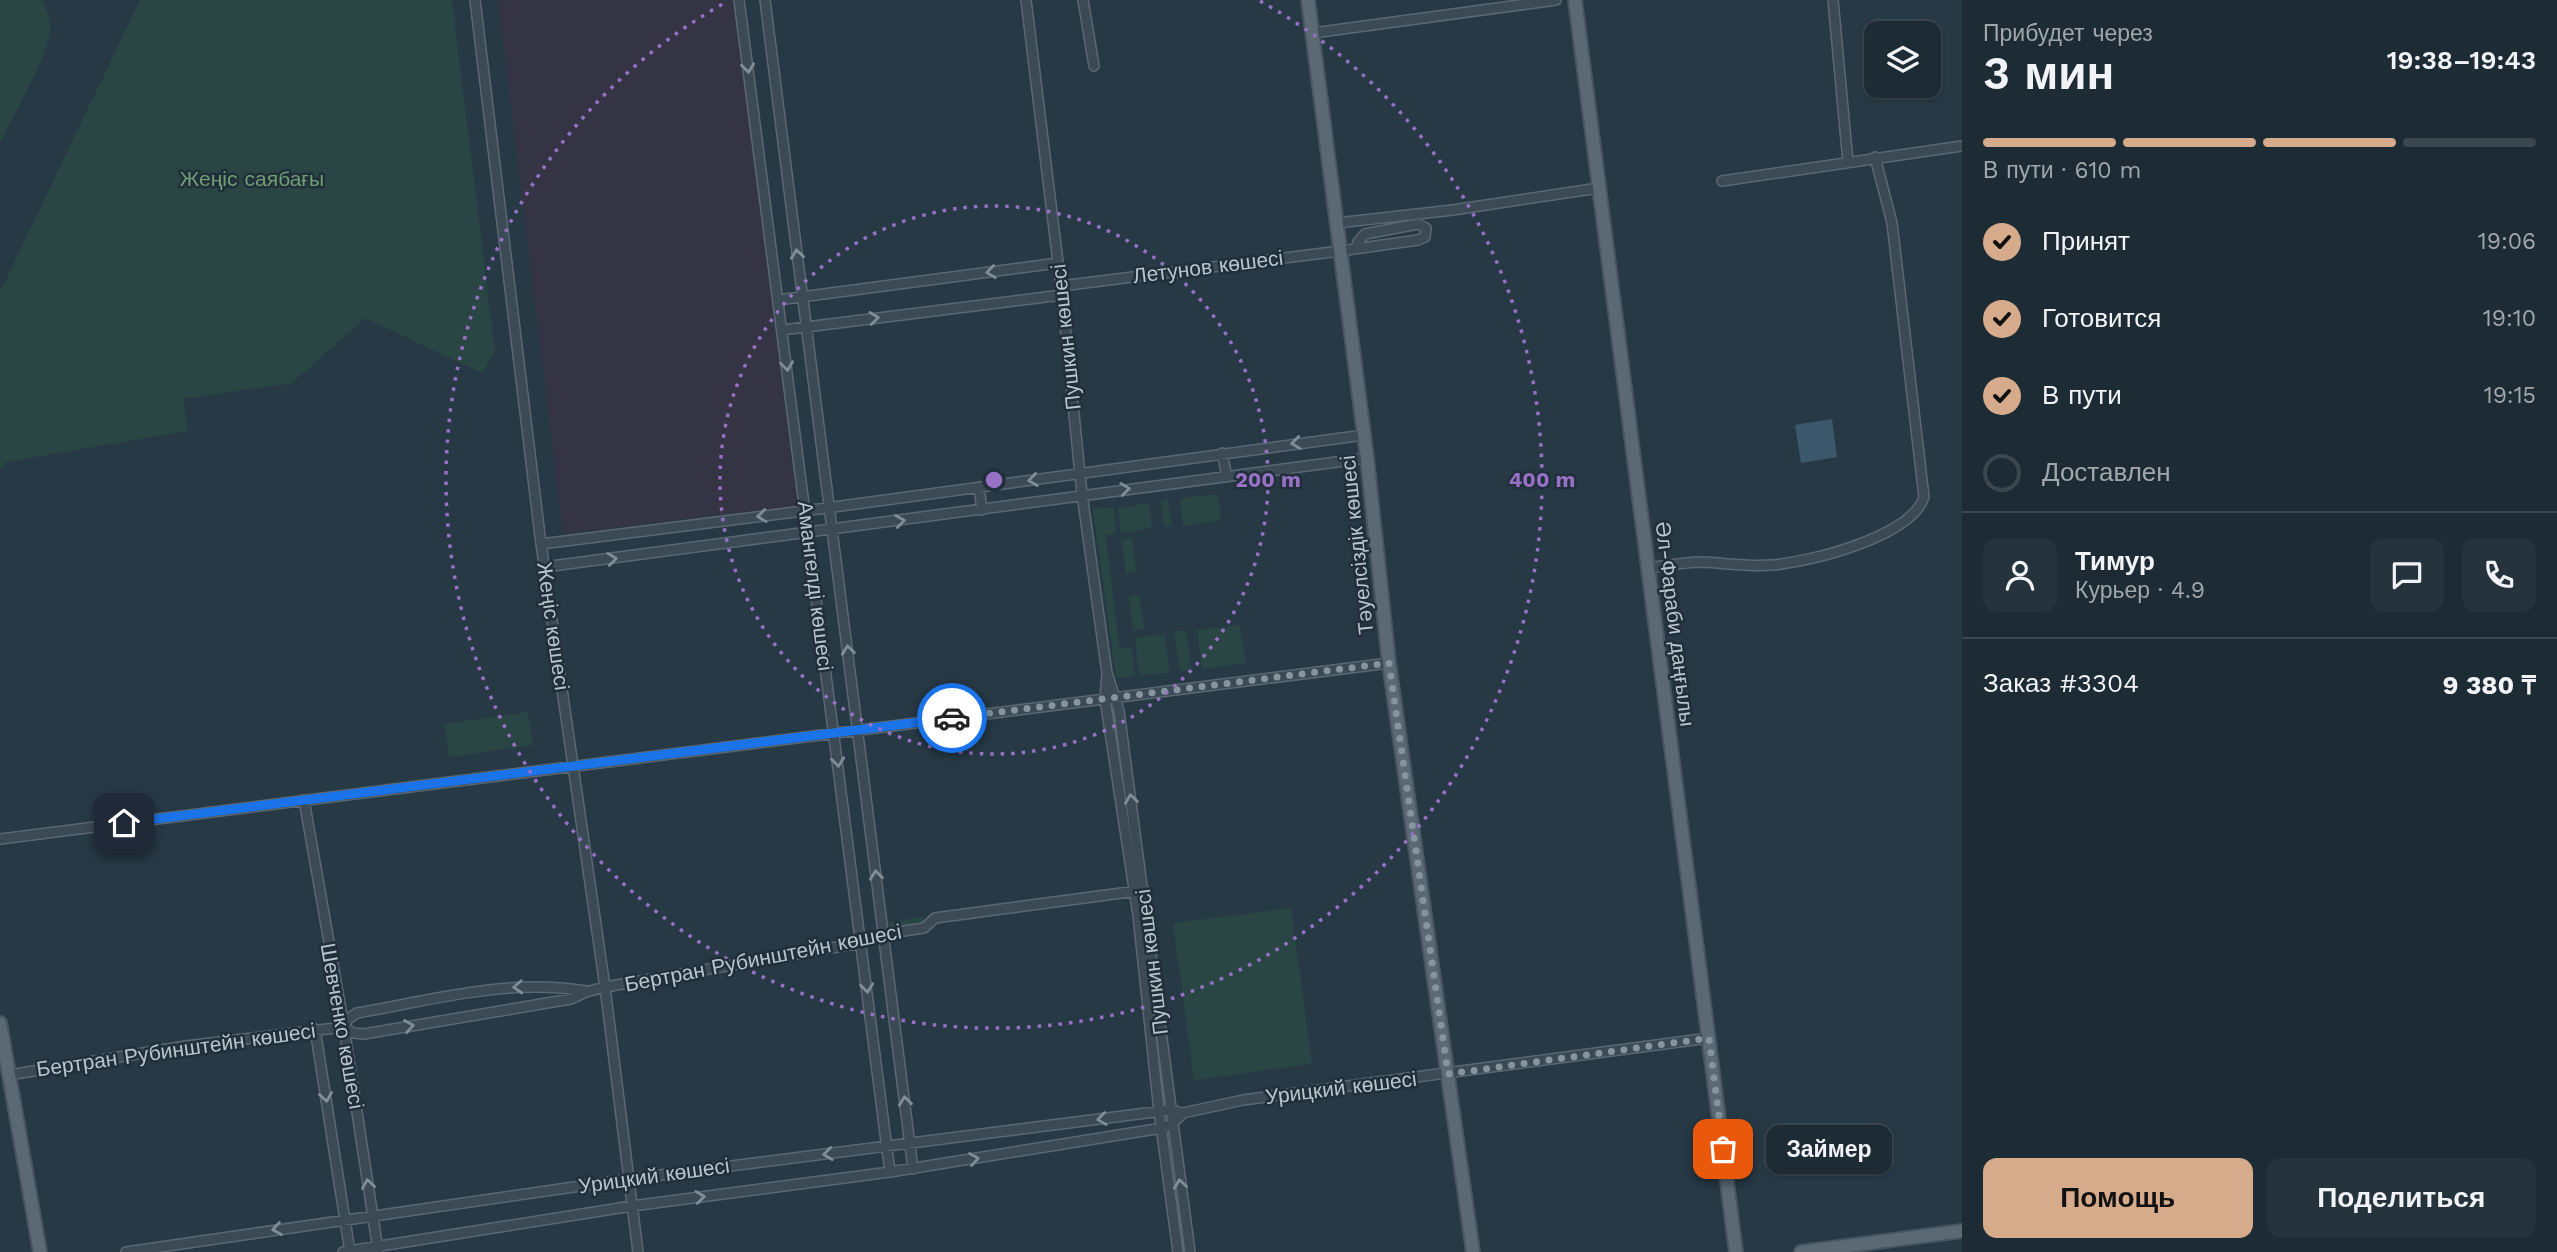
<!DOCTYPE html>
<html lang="ru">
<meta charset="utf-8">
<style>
body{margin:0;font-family:"Work Sans",sans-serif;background:#25333c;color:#f1f3f6;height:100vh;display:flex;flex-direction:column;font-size:26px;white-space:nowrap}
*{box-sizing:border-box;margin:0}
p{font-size:23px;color:#a0a7ac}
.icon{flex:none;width:38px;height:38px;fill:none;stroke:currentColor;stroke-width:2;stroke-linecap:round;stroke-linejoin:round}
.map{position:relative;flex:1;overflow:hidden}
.drawer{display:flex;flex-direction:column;background:#1d2b34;width:595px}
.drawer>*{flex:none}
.tools{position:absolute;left:1864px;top:21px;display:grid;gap:14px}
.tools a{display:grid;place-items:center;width:77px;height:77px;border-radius:14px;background:#1d2b34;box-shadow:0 2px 5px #0004,0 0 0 2px #3b474f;font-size:35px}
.pin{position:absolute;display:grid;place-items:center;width:60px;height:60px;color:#fff;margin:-30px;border-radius:14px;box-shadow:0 4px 10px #0006}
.courier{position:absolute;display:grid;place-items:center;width:70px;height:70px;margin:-35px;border:5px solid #1a73e8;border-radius:50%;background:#fff;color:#222;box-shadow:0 2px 9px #0007}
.bubble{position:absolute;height:49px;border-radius:14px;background:#1d2b34;box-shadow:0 2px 5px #0004,0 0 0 2px #3b474f;font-size:23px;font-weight:600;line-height:49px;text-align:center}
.headline em{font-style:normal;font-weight:600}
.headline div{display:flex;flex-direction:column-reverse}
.headline{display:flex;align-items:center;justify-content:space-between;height:119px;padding:0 21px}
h1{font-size:46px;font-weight:600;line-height:52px}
.bar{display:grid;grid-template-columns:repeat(4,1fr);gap:10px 7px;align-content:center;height:84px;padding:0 21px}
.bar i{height:9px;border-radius:5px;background:#3b474f}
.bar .current{background:#d6ab8b}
.bar p{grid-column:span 4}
.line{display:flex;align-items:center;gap:18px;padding:0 21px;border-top:2px solid #3b474f}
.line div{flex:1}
.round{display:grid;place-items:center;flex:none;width:74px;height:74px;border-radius:14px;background:#25333c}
ol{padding:0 21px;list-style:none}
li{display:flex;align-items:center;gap:21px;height:77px}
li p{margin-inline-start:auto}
li .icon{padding:7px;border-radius:50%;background:#d6ab8b;color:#111;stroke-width:4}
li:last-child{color:#a0a7ac}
li i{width:38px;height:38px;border:4px solid #3b474f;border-radius:50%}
.button{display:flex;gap:14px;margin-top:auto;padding:14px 21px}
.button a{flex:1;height:80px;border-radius:14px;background:#d6ab8b;color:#111;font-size:28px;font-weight:600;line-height:80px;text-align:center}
.button a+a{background:#25333c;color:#f1f3f6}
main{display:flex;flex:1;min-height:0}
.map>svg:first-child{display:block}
.medical{fill:#343445}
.green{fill:#294645}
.water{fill:#3b586d}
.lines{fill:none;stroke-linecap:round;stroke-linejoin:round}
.minor-casing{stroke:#5a6872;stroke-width:12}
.major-casing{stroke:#485661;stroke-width:16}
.minor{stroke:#3b4a55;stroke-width:9}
.major{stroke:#5a6974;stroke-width:12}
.oneway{stroke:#808e98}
.done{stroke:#86949e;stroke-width:7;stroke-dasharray:0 12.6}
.route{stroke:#1a73e8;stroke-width:9}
.ring{fill:none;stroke:#9771c6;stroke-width:3.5;stroke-dasharray:3.5 7}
.labels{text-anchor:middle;stroke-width:5;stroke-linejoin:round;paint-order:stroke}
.park-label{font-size:21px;fill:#709f73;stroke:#202f3a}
.street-label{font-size:21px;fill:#b9c5ce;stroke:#202f3a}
.centre{fill:#9771c6;stroke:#202f3a;stroke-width:3.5}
.ring-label{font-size:21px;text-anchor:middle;font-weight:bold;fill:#9771c6;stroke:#202f3a;stroke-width:5;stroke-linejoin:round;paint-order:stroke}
</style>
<main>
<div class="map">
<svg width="1962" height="1252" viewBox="0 0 1962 1252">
<rect width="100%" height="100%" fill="#273945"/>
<path class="medical" d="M 498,0 L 735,0 L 797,506 L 563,534 Z"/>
<path class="green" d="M 0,0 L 41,0 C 47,10 51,20 50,31 C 48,57 12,117 0,143 Z
M 140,0 L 452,0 L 495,352 L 482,373 L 365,318 L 292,383 L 183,399 L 188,431 L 6,462 L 0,469 L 0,292 Z
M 1218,494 L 1221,520 L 1183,526 L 1180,498 Z
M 1168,499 L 1172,526 L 1164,527 L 1161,501 Z
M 1149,503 L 1152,528 L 1121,533 L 1118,508 Z
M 1114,507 L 1116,533 L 1106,535 L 1119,648 L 1132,647 L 1135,676 L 1116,678 L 1093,509 Z
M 1132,537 L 1136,571 L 1126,574 L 1122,540 Z
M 1139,595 L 1144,629 L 1133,631 L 1129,597 Z
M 1240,625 L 1246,663 L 1202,669 L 1197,630 Z
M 1186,630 L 1191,670 L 1180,671 L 1174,631 Z
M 1165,634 L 1170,673 L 1139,675 L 1135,638 Z
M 528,712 L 533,745 L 449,757 L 444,724 Z
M 1291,908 L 1312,1064 L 1194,1080 L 1173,923 Z
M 922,917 L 923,923 L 890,928 L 889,922 Z"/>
<path class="water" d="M 1832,419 L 1837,457 L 1801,463 L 1795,425 Z"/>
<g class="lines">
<defs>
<path id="minor" d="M 475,0 L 541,544 L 605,987 L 638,1252
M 739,0 L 890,1172
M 765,0 L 913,1169
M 1026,0 L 1062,295 L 1082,494 L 1107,673 L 1105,699 L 1138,915 L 1159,1111 L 1178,1252
M 1083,0 L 1094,66
M 1833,0 L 1848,162
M 1313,33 L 1556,0
M 1722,181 L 1962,146
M 1337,223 L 1453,210 L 1599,188
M 1061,286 L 1340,251 L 1418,240 L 1425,237 L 1426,228 L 1418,224 L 1365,234 L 1358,242 L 1356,249
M 778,300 L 1058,263
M 782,330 L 1062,295
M 1222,453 L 1227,477
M 979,487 L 982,510
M 541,544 L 819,509 L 1364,435
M 544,567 L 1367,458
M 1648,568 C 1666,566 1684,562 1702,562 C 1725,563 1749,567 1772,565 C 1810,562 1911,537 1924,497 L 1892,223 L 1875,157
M 1107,673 L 1119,711 L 1190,1252
M 304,800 L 344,1027 L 378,1250
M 0,839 L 1389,663
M 344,1027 L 353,1033 L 364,1034 L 571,999 L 586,992 L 605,987 L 861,943 L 883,934 L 924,928 L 935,918 L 1144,890
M 344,1027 L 348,1019 L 357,1013 C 432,1000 509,978 585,991
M 315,1029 L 350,1252
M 9,1075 L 186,1046 L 344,1027
M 126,1252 L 629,1179 L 1170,1110 L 1183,1113 L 1243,1100 L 1709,1038
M 343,1252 L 632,1206 L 890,1172 L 1162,1128 L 1172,1124 L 1183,1113"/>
<path id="major" d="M 1308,0 L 1367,458 L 1389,663 L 1473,1252
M 1575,0 L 1736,1252
M 0,1023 L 40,1252
M 1801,1252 L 1962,1231"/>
</defs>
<use href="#minor" class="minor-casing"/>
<use href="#major" class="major-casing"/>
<use href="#minor" class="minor"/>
<use href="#major" class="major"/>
</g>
<defs><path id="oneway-chevron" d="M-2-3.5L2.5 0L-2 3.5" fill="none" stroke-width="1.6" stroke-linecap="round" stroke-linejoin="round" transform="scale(1.75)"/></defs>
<g class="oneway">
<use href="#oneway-chevron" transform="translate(748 68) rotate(83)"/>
<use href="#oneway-chevron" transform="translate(797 254) rotate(-97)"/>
<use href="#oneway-chevron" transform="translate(991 272) rotate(172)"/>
<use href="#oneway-chevron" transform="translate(874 318) rotate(-7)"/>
<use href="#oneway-chevron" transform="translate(787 366) rotate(83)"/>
<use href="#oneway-chevron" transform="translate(1296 443) rotate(173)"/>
<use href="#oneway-chevron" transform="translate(1033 480) rotate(172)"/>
<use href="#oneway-chevron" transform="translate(1125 489) rotate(-7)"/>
<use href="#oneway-chevron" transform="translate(762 516) rotate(173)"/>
<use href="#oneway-chevron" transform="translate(900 521) rotate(-8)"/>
<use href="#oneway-chevron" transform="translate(612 559) rotate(-7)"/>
<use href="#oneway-chevron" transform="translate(848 650) rotate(-97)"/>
<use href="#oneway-chevron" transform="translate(838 762) rotate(83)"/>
<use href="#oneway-chevron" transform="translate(1131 799) rotate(-98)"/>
<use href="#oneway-chevron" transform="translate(876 875) rotate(-97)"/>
<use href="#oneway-chevron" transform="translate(518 987) rotate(177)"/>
<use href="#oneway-chevron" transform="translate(867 988) rotate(83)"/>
<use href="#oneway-chevron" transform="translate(409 1026) rotate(-10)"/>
<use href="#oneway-chevron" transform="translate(326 1097) rotate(81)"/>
<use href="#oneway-chevron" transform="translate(905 1101) rotate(-97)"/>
<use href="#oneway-chevron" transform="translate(1102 1119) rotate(172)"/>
<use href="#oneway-chevron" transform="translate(828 1154) rotate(173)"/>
<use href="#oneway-chevron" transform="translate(974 1159) rotate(-9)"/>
<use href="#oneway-chevron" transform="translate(368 1184) rotate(-99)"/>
<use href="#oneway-chevron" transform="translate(1180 1184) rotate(-98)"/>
<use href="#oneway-chevron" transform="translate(700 1197) rotate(-7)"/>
<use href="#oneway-chevron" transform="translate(277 1229) rotate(171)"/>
</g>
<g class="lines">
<path class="done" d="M 952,718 L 1389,663 L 1448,1074 L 1709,1038 L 1723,1149"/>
<path class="route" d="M 124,823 L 952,718"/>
</g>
<g class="ring">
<circle cx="994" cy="480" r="274"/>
<path d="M1260 1A548 548 0 1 1 728 1"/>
</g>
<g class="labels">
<g class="park-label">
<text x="252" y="186">Жеңіс саябағы</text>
</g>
<g class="street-label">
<text transform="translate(1208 267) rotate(-7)" y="7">Летунов көшесі</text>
<text transform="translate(1066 337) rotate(-96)" y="7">Пушкин көшесі</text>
<text transform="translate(1357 545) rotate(-96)" y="7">Тәуелсіздік көшесі</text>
<text transform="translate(815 586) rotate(83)" y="7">Амангелді көшесі</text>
<text transform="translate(1675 624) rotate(83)" y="7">Әл-Фараби даңғылы</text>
<text transform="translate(553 626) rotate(82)" y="7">Жеңіс көшесі</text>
<text transform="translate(763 958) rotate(-11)" y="7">Бертран Рубинштейн көшесі</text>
<text transform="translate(1152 962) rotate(-97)" y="7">Пушкин көшесі</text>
<text transform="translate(342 1026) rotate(80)" y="7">Шевченко көшесі</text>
<text transform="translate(176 1050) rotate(-8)" y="7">Бертран Рубинштейн көшесі</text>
<text transform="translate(1341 1088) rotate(-7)" y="7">Урицкий көшесі</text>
<text transform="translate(654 1176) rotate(-8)" y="7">Урицкий көшесі</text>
</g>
</g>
<circle cx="994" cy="480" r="10" class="centre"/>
<g class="ring-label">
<text x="1268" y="487">200 m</text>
<text x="1542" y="487">400 m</text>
</g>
</svg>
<div class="tools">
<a><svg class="icon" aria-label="layers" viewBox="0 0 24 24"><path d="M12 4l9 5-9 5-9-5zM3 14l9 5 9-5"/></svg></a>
</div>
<div class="pin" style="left:1723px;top:1149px;background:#ea580c"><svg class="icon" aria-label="bag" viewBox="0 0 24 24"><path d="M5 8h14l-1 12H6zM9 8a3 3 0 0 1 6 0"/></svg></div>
<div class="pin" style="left:124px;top:823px;background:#1f2937"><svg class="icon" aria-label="home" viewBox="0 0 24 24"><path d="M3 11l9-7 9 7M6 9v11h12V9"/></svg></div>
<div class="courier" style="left:952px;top:718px"><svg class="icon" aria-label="car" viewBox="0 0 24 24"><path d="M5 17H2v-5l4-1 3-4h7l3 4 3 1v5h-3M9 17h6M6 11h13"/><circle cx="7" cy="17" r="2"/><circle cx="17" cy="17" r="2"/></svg></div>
<div class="bubble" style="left:1766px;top:1125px;width:126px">Займер</div>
</div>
<section class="drawer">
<div class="headline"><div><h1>3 мин</h1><p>Прибудет через</p></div><em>19:38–19:43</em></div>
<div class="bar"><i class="current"></i><i class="current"></i><i class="current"></i><i></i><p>В пути · 610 m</p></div>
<ol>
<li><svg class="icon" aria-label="check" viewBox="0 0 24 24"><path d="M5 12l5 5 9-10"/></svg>Принят<p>19:06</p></li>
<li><svg class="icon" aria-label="check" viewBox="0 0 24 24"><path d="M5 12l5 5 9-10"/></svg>Готовится<p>19:10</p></li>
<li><svg class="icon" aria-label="check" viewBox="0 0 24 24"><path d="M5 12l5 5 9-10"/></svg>В пути<p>19:15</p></li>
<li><i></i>Доставлен</li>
</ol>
<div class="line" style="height:126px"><a class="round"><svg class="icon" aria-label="person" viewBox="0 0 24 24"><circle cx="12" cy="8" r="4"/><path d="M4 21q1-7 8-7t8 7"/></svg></a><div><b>Тимур</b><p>Курьер · 4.9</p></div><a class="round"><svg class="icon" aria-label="chat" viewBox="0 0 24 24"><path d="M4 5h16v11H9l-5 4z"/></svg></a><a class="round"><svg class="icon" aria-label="phone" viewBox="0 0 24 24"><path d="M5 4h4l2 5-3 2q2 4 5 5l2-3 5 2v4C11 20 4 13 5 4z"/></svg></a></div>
<div class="line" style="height:91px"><div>Заказ #3304</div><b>9 380 ₸</b></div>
<div class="button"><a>Помощь</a><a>Поделиться</a></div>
</section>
</main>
